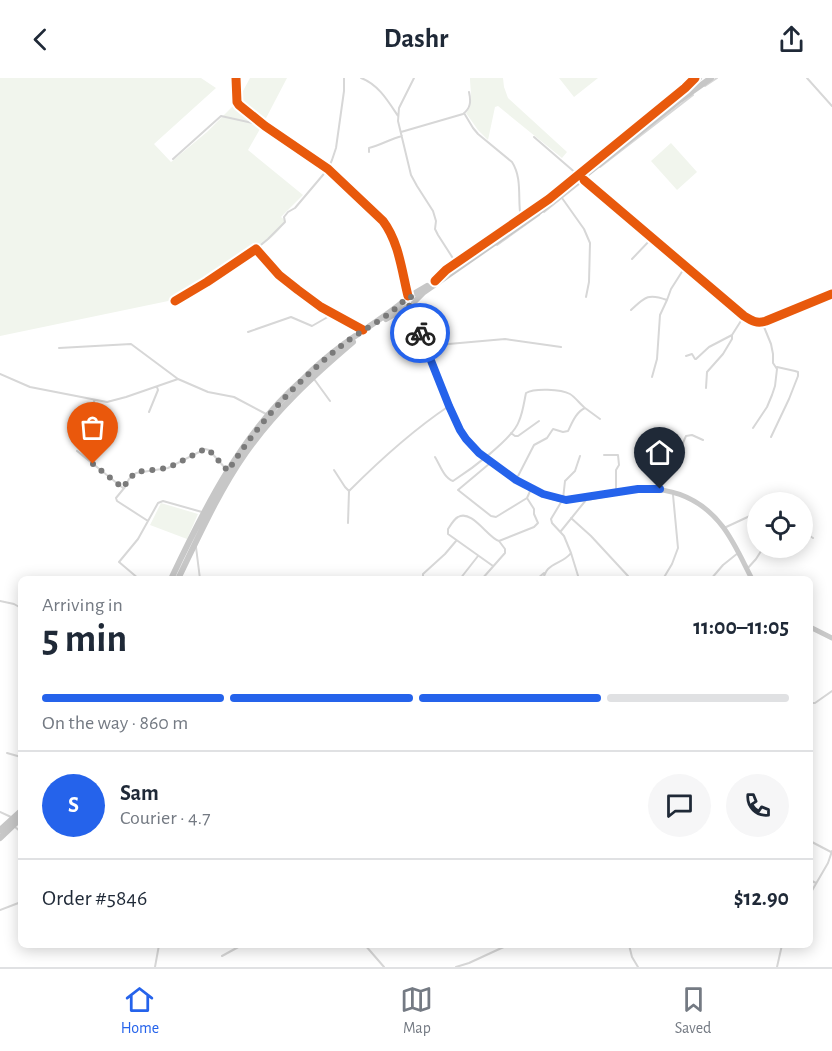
<!DOCTYPE html>
<meta charset="utf-8">
<style>
body{margin:0;font-family:"Alegreya Sans",sans-serif;background:#f6f6f7;color:#1f2937;height:100vh;display:flex;flex-direction:column;font-size:22px;white-space:nowrap}
*{box-sizing:border-box;margin:0}
p{font-size:20px;color:#747a83}
.icon{flex:none;width:33px;height:33px;fill:none;stroke:currentColor;stroke-width:2;stroke-linecap:round;stroke-linejoin:round}
.map{position:relative;flex:1;overflow:hidden}
.panel{position:absolute;left:18px;top:498px;width:795px;height:372px;display:flex;flex-direction:column;background:#fff;border-radius:9px;box-shadow:0 3px 15px #0003}
.panel>*{flex:none}
.controls{position:absolute;left:747px;top:414px;display:grid;gap:12px}
.controls a{display:grid;place-items:center;width:66px;height:66px;border-radius:50%;background:#fff;box-shadow:0 3px 15px #0003;font-size:30px}
.pin{position:absolute;display:grid;place-items:center;width:51px;height:51px;color:#fff;margin:-62px -26px;border-radius:50% 50% 50% 0;rotate:-45deg;box-shadow:0 0 6px #0007}
.pin .icon{rotate:45deg}
.courier{position:absolute;display:grid;place-items:center;width:60px;height:60px;margin:-30px;border:4px solid #2563eb;border-radius:50%;background:#fff;color:#222;box-shadow:0 2px 8px #0007}
.head em{font-style:normal;font-weight:700}
.head div{display:flex;flex-direction:column-reverse}
.head{display:flex;align-items:center;justify-content:space-between;height:102px;padding:0 24px}
h1{font-size:39px;font-weight:700;line-height:45px}
.bar{display:grid;grid-template-columns:repeat(4,1fr);gap:9px 6px;align-content:center;height:72px;padding:0 24px}
.bar i{height:8px;border-radius:4px;background:#e0e1e3}
.bar .current{background:#2563eb}
.bar p{grid-column:span 4}
.line{display:flex;align-items:center;gap:15px;padding:0 24px;border-top:2px solid #e0e1e3}
.line div{flex:1}
.round{display:grid;place-items:center;flex:none;width:63px;height:63px;border-radius:32px;background:#f6f6f7}
header{display:flex;justify-content:space-between;align-items:center;height:78px;padding:0 24px;background:#fff;font-size:27px;font-weight:700}
.tabs{display:flex;justify-content:space-around;align-items:center;height:84px;border-top:2px solid #e0e1e3;background:#fff;font-size:16px;color:#747a83}
.tabs a{display:grid;justify-items:center;gap:3px}
.tabs .current{color:#2563eb}
.map>svg:first-child{display:block}
.green{fill:#f1f5ed}
.lines{fill:none;stroke-linecap:round;stroke-linejoin:round}
.minor{stroke:#d7d7d7;stroke-width:2}
.primary{stroke:#cacaca;stroke-width:5}
.trunk{stroke:#c7c7c7;stroke-width:6}
.cycleway-casing{stroke:#fff;stroke-width:13}
.cycleway{stroke:#e8590c;stroke-width:9}
.done{stroke:#7a7a7a;stroke-width:6;stroke-dasharray:0 10.8}
.route{stroke:#2563eb;stroke-width:8}
</style>
<header><svg class="icon" aria-label="back" viewBox="0 0 24 24"><path d="M15 5l-7 7 7 7"/></svg>Dashr<svg class="icon" aria-label="share" viewBox="0 0 24 24"><path d="M12 15V3M7 8l5-5 5 5M5 13v7h14v-7"/></svg></header>
<div class="map">
<svg width="832" height="889" viewBox="0 0 832 889">
<rect width="100%" height="100%" fill="#fff"/>
<path class="green" d="M 0,0 L 201,0 L 216,10 L 154,66 L 171,84 L 207,54 L 237,24 L 250,0 L 287,0 L 264,44 L 248,72 L 303,117 L 281,139 L 286,143 C 272,164 246,178 225,191 C 208,202 191,214 173,222 L 0,258 Z
M 470,0 L 503,0 L 504,9 L 508,20 L 567,74 L 562,80 L 498,28 L 495,29 L 488,62 L 478,52 L 466,35 C 474,26 470,12 470,0 Z
M 559,0 L 598,0 L 574,19 Z
M 671,65 L 697,94 L 677,112 L 651,83 Z
M 161,425 L 198,436 L 187,461 L 150,447 Z"/>
<g class="lines">
<path class="minor" d="M 236,0 L 237,24 L 239,27 L 265,48 L 328,91 L 383,143 C 399,164 402,194 408,218
M 361,0 C 378,6 388,23 398,38
M 414,0 L 399,30 L 398,43 L 411,97 L 417,108 L 433,133 L 436,143 L 435,151 L 438,157 L 456,185
M 807,0 L 832,28
M 705,8 L 717,0
M 464,35 L 473,50 L 478,56 L 512,84 C 523,101 517,122 521,141
M 401,54 L 463,36 C 471,30 471,23 469,14
M 534,59 L 578,97
M 369,74 L 369,70 C 381,67 390,61 402,58
M 173,81 L 221,38 L 262,47
M 600,89 L 693,17
M 584,102 L 744,238 C 752,243 757,246 766,243 L 832,216
M 562,120 L 584,151 L 590,165 L 589,204 L 586,219
M 544,134 L 579,106
M 497,167 L 539,137
M 256,171 L 268,161 L 285,144 L 284,139 L 288,134 L 295,130 L 328,91 L 332,82 L 336,70 L 344,13 L 344,0
M 632,181 L 652,160
M 435,203 L 446,192 L 549,121 L 682,12
M 175,223 L 207,204 L 256,171 C 264,179 270,188 278,196 C 302,220 333,235 362,252
M 631,232 C 645,219 648,215 667,222 L 671,211 L 685,189
M 248,254 L 291,239 L 312,248 L 333,236
M 426,268 L 505,261 L 561,269
M 59,270 L 131,266 L 178,301 L 208,314 L 234,319 L 268,337
M 686,278 L 692,276 L 695,281 L 696,281 L 709,269 L 732,257 L 744,238
M 0,296 L 30,309 L 107,324 L 126,319 L 178,301
M 652,299 L 657,281 L 660,237 L 667,222
M 314,301 L 330,323
M 706,310 L 707,294 L 723,276 L 732,261 L 732,257
M 149,334 L 158,312 L 157,309
M 753,350 L 767,329 L 772,317 L 775,308 L 777,291 L 773,285 L 773,276 L 771,266 L 762,244
M 68,351 L 98,344 L 95,337 L 94,322
M 511,355 L 515,358 L 518,358 L 539,343
M 771,359 L 789,321 L 798,298 L 798,294 L 795,293 L 777,289
M 77,373 L 123,410
M 604,377 L 618,377 L 619,387 L 616,392 L 616,415
M 435,379 C 440,387 444,400 453,403 C 470,392 513,361 519,343 C 523,334 524,324 526,315 C 534,310 561,311 570,316 C 575,319 580,326 585,330
M 489,386 L 458,412 L 491,438 L 496,439 L 527,420 L 531,411
M 334,392 L 345,409 L 349,413 L 348,445
M 516,402 L 534,367 L 547,360 L 553,351 L 563,354 L 568,353 C 572,345 576,334 585,330 L 600,341
M 660,411 L 663,392 L 667,386 L 679,374 L 686,358 L 692,357 L 703,362
M 349,413 C 380,382 413,352 449,328
M 749,439 L 758,446
M 571,440 L 591,458 L 628,498
M 148,443 L 117,423 L 116,420 L 125,409 L 129,401 L 136,395 L 168,390 L 205,371 L 209,372 L 226,391
M 724,450 L 752,437 L 758,436
M 561,453 L 586,422
M 802,453 L 813,460
M 196,469 L 200,501
M 571,475 L 579,501
M 493,488 L 448,456 L 448,451 C 450,448 454,441 458,439 C 472,431 488,460 499,463 L 534,449 L 538,445 L 534,436 L 534,431 L 527,420
M 747,491 L 756,481 L 763,470
M 139,501 L 119,484 L 138,461 L 158,425 L 163,423 L 202,434
M 423,501 L 423,496 L 445,476 L 456,463
M 460,501 L 478,478
M 482,501 L 505,475 L 505,471 L 499,463
M 537,501 L 544,495
M 543,501 C 544,498 546,493 548,491 C 555,484 564,484 571,475 L 564,458 L 552,445 L 551,441 L 563,421 L 565,403 L 575,393 L 580,378
M 663,501 L 672,486 L 678,470 L 673,417
M 711,501 L 723,487 L 738,475
M 0,523 L 14,526 L 21,530
M 810,625 L 815,625 L 832,613
M 7,675 L 21,679
M 0,734 L 11,739
M 15,749 L 21,754
M 810,763 L 831,774
M 810,802 L 816,805
M 810,816 L 828,785 L 832,773
M 0,832 L 21,824
M 365,867 L 384,889
M 629,867 L 632,879 L 638,889
M 222,878 L 242,867
M 155,889 L 159,867
M 456,889 L 469,885 L 508,867
M 777,889 L 782,867"/>
<path class="primary" d="M 409,228 C 416,251 428,273 437,296 C 445,316 451,340 464,358 C 480,381 531,416 558,421 C 580,424 604,417 626,413 C 664,406 699,417 723,449 C 735,465 743,484 752,501
M 810,549 L 832,560"/>
<path class="trunk" d="M 684,14 L 699,0
M 410,218 L 427,208
M 414,224 L 424,214 L 539,134 L 680,22 L 711,0
M 386,241 L 409,228
M 171,501 C 205,429 242,355 302,302 C 315,289 329,277 344,266 C 364,251 385,239 404,223
M 178,501 C 198,460 219,413 245,376 C 275,333 313,298 353,264
M 0,752 L 21,733
M 0,760 L 21,740"/>
<defs>
<path id="cycleway" d="M 236,0 L 237,24 L 239,27 L 265,48 L 328,91 L 383,143 C 399,164 402,194 408,218
M 584,102 L 744,238 C 752,243 757,246 766,243 L 832,216
M 435,203 L 446,192 L 549,121 L 685,10 L 695,0
M 175,223 L 207,204 L 256,171 L 279,197 L 298,212 L 321,229 L 363,252"/>
</defs>
<use href="#cycleway" class="cycleway-casing"/>
<use href="#cycleway" class="cycleway"/>
</g>
<g class="lines">
<path class="done" d="M 93,386 L 123,410 L 129,401 L 136,394 L 168,390 L 205,371 L 209,372 L 228,393 C 258,345 296,304 341,268 C 362,251 391,239 407,219 L 411,219 L 413,222 L 412,226 L 409,228 L 420,255"/>
<path class="route" d="M 420,255 L 449,328 L 460,352 L 466,361 L 479,375 L 516,402 L 543,416 L 566,422 L 638,411 L 660,411"/>
</g>
</svg>
<div class="controls">
<a><svg class="icon" aria-label="locate" viewBox="0 0 24 24"><circle cx="12" cy="12" r="6"/><path d="M12 2v4M12 18v4M2 12h4M18 12h4"/></svg></a>
</div>
<div class="pin" style="left:93px;top:386px;background:#ea580c"><svg class="icon" aria-label="bag" viewBox="0 0 24 24"><path d="M5 8h14l-1 12H6zM9 8a3 3 0 0 1 6 0"/></svg></div>
<div class="pin" style="left:660px;top:411px;background:#1f2937"><svg class="icon" aria-label="home" viewBox="0 0 24 24"><path d="M3 11l9-7 9 7M6 9v11h12V9"/></svg></div>
<div class="courier" style="left:420px;top:255px"><svg class="icon" aria-label="bike" viewBox="0 0 24 24"><circle cx="6" cy="16" r="4"/><circle cx="18" cy="16" r="4"/><path d="M6 16l4-8h5l3 8M10 8l3 8H6M13 5h3"/></svg></div>
<section class="panel">
<div class="head"><div><h1>5 min</h1><p>Arriving in</p></div><em>11:00–11:05</em></div>
<div class="bar"><i class="current"></i><i class="current"></i><i class="current"></i><i></i><p>On the way · 860 m</p></div>
<div class="line" style="height:108px"><b class="round" style="background:#2563eb;color:#fff">S</b><div><b>Sam</b><p>Courier · 4.7</p></div><a class="round"><svg class="icon" aria-label="chat" viewBox="0 0 24 24"><path d="M4 5h16v11H9l-5 4z"/></svg></a><a class="round"><svg class="icon" aria-label="phone" viewBox="0 0 24 24"><path d="M5 4h4l2 5-3 2q2 4 5 5l2-3 5 2v4C11 20 4 13 5 4z"/></svg></a></div>
<div class="line" style="height:78px"><div>Order #5846</div><b>$12.90</b></div>
</section>
</div>
<nav class="tabs">
<a class="current"><svg class="icon" aria-label="home" viewBox="0 0 24 24"><path d="M3 11l9-7 9 7M6 9v11h12V9"/></svg>Home</a>
<a><svg class="icon" aria-label="map" viewBox="0 0 24 24"><path d="M3 6l6-2 6 2 6-2v14l-6 2-6-2-6 2zM9 4v14M15 6v14"/></svg>Map</a>
<a><svg class="icon" aria-label="saved" viewBox="0 0 24 24"><path d="M7 4h10v16l-5-4-5 4z"/></svg>Saved</a>
</nav>
